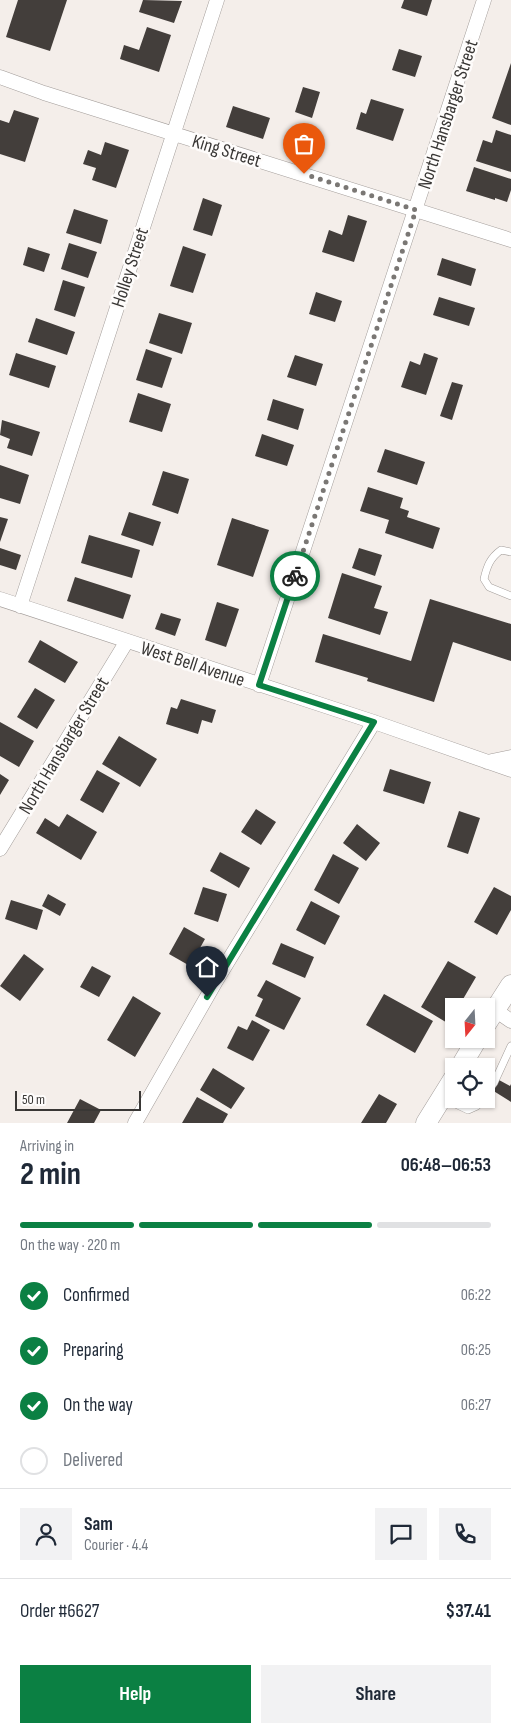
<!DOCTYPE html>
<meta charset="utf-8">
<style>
body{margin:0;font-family:"Sofia Sans Condensed",sans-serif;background:#f2f2f3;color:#1f2937;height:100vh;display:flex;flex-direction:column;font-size:19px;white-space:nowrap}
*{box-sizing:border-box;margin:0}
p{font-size:16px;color:#747a83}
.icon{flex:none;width:28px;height:28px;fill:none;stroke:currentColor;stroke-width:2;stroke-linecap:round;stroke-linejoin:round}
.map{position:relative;height:1123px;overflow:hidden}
.side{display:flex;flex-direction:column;background:#fff;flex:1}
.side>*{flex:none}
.needle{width:32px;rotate:198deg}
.fabs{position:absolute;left:445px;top:998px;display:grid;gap:10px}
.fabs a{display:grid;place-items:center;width:50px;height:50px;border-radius:0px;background:#fff;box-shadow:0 1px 4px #0004;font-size:25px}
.scale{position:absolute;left:15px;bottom:12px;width:126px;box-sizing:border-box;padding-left:5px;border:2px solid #393735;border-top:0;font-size:14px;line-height:18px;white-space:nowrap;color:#393735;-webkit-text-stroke:4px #fefcfb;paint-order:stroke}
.pin{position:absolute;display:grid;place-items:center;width:42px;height:42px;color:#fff;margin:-51px -21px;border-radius:50% 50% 50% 0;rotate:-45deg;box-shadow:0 0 5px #0007}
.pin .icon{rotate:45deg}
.courier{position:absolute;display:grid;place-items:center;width:50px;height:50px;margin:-25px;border:4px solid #0b8043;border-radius:50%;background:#fff;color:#222;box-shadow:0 1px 6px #0007}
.headline em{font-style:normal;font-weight:700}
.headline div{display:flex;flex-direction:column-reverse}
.headline{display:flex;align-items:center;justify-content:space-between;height:85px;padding:0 20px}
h1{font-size:32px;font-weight:700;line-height:38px}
.bar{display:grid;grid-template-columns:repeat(4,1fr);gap:8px 5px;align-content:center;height:60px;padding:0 20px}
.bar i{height:6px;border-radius:4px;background:#e0e1e3}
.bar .selected{background:#0b8043}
.bar p{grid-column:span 4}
.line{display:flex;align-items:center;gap:12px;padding:0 20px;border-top:1px solid #e0e1e3}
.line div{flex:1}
.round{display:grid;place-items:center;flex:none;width:52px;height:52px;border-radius:0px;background:#f2f2f3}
ol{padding:0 20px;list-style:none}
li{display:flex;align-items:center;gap:15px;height:55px}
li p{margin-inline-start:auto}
li .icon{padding:5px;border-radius:50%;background:#0b8043;color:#fff;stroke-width:4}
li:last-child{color:#747a83}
li i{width:28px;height:28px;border:2px solid #e0e1e3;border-radius:50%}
.action{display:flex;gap:10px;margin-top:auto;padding:10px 20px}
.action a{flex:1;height:58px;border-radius:0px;background:#0b8043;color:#fff;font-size:20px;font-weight:700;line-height:58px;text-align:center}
.action a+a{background:#f2f2f3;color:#1f2937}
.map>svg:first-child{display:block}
.building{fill:#433e3b}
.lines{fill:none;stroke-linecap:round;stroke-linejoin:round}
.lane-casing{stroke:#a39d9a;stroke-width:8}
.street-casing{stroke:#a39d9a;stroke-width:15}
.secondary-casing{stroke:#a39d9a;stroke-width:21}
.lane{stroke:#fff;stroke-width:7}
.street{stroke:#fff;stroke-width:14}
.secondary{stroke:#fff;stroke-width:20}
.done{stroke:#7a7774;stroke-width:5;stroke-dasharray:0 9}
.route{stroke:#0b8043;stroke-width:6}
.labels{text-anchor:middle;stroke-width:5;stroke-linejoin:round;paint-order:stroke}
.street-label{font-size:19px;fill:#393735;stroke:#fefcfb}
</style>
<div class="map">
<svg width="511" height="1123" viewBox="0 0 511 1123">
<rect width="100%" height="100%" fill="#f4eeea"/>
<path class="building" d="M 18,0 L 67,0 L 50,51 L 6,37 Z
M 143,0 L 182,1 L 174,23 L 139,12 Z
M 404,0 L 432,0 L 427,16 L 401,8 Z
M 147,27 L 171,35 L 159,72 L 120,59 L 124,45 L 139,50 Z
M 399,49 L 422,56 L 415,77 L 392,70 Z
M 511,63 L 511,125 L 492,118 Z
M 303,87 L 320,92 L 312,118 L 295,112 Z
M 371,99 L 404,109 L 393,141 L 356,129 L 361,112 L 366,114 Z
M 233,106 L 270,118 L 263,139 L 226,127 Z
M 14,110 L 39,118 L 25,162 L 0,154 L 0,120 L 9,123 Z
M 496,130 L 511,135 L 511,172 L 476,161 L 483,140 L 492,143 Z
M 105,142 L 129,150 L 116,188 L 92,180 L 96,168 L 83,164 L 88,150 L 101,155 Z
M 474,167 L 511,179 L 511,190 L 507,202 L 495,198 L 495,200 L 466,191 Z
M 203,198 L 222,205 L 212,236 L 193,230 Z
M 74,209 L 108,220 L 101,244 L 66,233 Z
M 348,215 L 367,221 L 354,262 L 322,252 L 329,230 L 342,235 Z
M 69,243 L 97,252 L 88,278 L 61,269 Z
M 183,246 L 206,254 L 193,293 L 170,286 Z
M 28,247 L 50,254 L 44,272 L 23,265 Z
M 442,258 L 476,269 L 471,286 L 437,275 Z
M 63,280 L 85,287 L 75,317 L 54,310 Z
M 316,292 L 342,301 L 335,322 L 309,314 Z
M 439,297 L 475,308 L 469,326 L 433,315 Z
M 159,313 L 192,323 L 182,354 L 149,343 Z
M 36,318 L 75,332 L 67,355 L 28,342 Z
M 146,349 L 172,358 L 162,388 L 136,380 Z
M 16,353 L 56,366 L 49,388 L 9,375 Z
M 424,353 L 438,358 L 426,395 L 401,387 L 410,361 L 420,365 Z
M 295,355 L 323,364 L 316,386 L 287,377 Z
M 452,382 L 463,385 L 452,420 L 440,416 Z
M 138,393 L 171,404 L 162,432 L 129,422 Z
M 273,399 L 304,409 L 298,430 L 267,420 Z
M 2,420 L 40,432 L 32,456 L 7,448 L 10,439 L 0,435 Z
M 262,434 L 294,445 L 287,466 L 255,456 Z
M 385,449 L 425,462 L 417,485 L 377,472 Z
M 0,465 L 29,475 L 20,504 L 0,498 Z
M 163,471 L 189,479 L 178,514 L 152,505 Z
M 368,487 L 403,498 L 400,508 L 409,511 L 407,517 L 440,528 L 433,549 L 385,533 L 389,520 L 360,511 Z
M 129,512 L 161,522 L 153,546 L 121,535 Z
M 0,517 L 8,519 L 0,542 Z
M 232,518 L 269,530 L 253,577 L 217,565 Z
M 89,535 L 140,550 L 132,578 L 81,563 Z
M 0,548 L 21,555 L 16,570 L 0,565 Z
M 359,548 L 382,555 L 375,576 L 352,568 Z
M 342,573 L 382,586 L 374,608 L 388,612 L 380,635 L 328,618 Z
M 75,577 L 131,595 L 123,619 L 67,601 Z
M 430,599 L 511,624 L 511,661 L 453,642 L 434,702 L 367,681 L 368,678 L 315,662 L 323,634 L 411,661 Z
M 217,602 L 239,609 L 226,647 L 205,640 Z
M 161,613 L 181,619 L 175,636 L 155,629 Z
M 40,640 L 78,662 L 65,683 L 28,662 Z
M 35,688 L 55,700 L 37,729 L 17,717 Z
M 181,699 L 216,710 L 212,723 L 202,720 L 198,734 L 166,724 L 171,707 L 177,709 Z
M 0,722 L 34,741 L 19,767 L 0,756 Z
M 119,736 L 157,759 L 140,787 L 102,764 Z
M 390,769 L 431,782 L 424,804 L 383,791 Z
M 97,770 L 120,783 L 103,813 L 80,800 Z
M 0,774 L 9,780 L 0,795 Z
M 256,809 L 276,822 L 261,845 L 241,832 Z
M 459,811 L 480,818 L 468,854 L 447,847 Z
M 67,814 L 97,832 L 81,860 L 36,833 L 45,818 L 59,827 Z
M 357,824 L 380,843 L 366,861 L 343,843 Z
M 220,852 L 250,868 L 239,888 L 210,871 Z
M 333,854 L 359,868 L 339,904 L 314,890 Z
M 203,887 L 227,894 L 218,922 L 194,914 Z
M 494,887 L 511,896 L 511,910 L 497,935 L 474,922 Z
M 48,894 L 66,904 L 60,916 L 42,906 Z
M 11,900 L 43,910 L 37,930 L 5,919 Z
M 311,901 L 340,916 L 325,945 L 296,930 Z
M 184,927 L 205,939 L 190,966 L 169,954 Z
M 281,943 L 314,957 L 305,978 L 272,964 Z
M 24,954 L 44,969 L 20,1001 L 0,986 Z
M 448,961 L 476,977 L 459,1006 L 454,1006 L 454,1015 L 449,1024 L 421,1007 Z
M 92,966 L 111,976 L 99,997 L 80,987 Z
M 266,980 L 301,998 L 284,1030 L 255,1016 L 263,999 L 257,996 Z
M 384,994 L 433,1021 L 415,1053 L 366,1025 Z
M 133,996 L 161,1013 L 135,1057 L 107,1040 Z
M 252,1020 L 270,1030 L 253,1061 L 227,1048 L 238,1026 L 247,1030 Z
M 213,1068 L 245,1088 L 231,1109 L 200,1090 Z
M 499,1080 L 510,1086 L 511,1084 L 511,1102 L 492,1090 Z
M 379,1094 L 397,1104 L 386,1123 L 361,1123 Z
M 197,1097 L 228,1114 L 223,1123 L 182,1123 Z
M 80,1099 L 101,1110 L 94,1123 L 67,1123 Z"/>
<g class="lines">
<defs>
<path id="lane" d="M 511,552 L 501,550 C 490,558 487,566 484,579 L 489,587 L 511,596
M 486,1094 L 494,1083 L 511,1046
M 443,1098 L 468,1110 L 477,1106 L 483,1099"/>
<path id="street" d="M 0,77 L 44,93 L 511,240
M 0,599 L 374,722 L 511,770
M 20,606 L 217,0
M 259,685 L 484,0
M 487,762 L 511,757
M 0,849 L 127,641
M 495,1010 L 511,1021
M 135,1123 L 216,981 L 374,722"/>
<path id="secondary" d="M 486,1024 L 511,985
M 461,1066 L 477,1039
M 426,1123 L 454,1078"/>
</defs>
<use href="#lane" class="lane-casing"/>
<use href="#street" class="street-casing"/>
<use href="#secondary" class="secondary-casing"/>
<use href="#lane" class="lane"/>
<use href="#street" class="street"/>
<use href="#secondary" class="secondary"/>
</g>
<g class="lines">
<path class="done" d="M 295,576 L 416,210 L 304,174"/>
<path class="route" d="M 207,997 L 374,722 L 259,685 L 295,576"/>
</g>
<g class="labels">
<g class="street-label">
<text transform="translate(447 114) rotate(-72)" y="7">North Hansbarger Street</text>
<text transform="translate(227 150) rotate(17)" y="7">King Street</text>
<text transform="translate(129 267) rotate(-72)" y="7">Holley Street</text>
<text transform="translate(193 663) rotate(18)" y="7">West Bell Avenue</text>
<text transform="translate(63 745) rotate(-59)" y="7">North Hansbarger Street</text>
</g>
</g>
</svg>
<div class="fabs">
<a><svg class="needle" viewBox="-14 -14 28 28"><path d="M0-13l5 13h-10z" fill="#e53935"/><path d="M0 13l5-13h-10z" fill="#747a83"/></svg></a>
<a><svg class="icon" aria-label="locate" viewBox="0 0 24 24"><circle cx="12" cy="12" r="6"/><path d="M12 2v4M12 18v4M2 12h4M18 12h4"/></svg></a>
</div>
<div class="scale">50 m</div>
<div class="pin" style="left:304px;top:174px;background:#ea580c"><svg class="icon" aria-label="bag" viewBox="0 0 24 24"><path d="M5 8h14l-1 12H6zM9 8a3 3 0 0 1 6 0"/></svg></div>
<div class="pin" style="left:207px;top:997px;background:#1f2937"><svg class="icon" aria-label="home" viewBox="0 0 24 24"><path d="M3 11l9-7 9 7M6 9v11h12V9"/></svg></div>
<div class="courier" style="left:295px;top:576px"><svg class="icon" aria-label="bike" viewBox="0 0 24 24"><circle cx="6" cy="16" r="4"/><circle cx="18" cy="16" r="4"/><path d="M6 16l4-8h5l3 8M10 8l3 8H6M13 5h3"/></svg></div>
</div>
<section class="side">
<div class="headline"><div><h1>2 min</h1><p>Arriving in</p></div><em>06:48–06:53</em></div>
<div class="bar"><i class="selected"></i><i class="selected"></i><i class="selected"></i><i></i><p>On the way · 220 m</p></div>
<ol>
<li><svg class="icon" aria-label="check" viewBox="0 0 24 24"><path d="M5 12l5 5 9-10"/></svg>Confirmed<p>06:22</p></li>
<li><svg class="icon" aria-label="check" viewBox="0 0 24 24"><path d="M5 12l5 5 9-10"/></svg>Preparing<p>06:25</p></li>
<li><svg class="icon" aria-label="check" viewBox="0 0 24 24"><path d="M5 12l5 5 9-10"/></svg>On the way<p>06:27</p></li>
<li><i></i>Delivered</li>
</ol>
<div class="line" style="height:90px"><a class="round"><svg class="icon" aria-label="person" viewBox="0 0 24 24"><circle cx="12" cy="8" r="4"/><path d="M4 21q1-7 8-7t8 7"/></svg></a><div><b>Sam</b><p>Courier · 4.4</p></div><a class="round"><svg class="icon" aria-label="chat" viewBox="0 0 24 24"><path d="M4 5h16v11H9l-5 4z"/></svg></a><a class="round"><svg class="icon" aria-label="phone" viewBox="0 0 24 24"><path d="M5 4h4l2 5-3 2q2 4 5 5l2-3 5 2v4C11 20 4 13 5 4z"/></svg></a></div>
<div class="line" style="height:65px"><div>Order #6627</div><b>$37.41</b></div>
<div class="action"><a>Help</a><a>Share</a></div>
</section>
